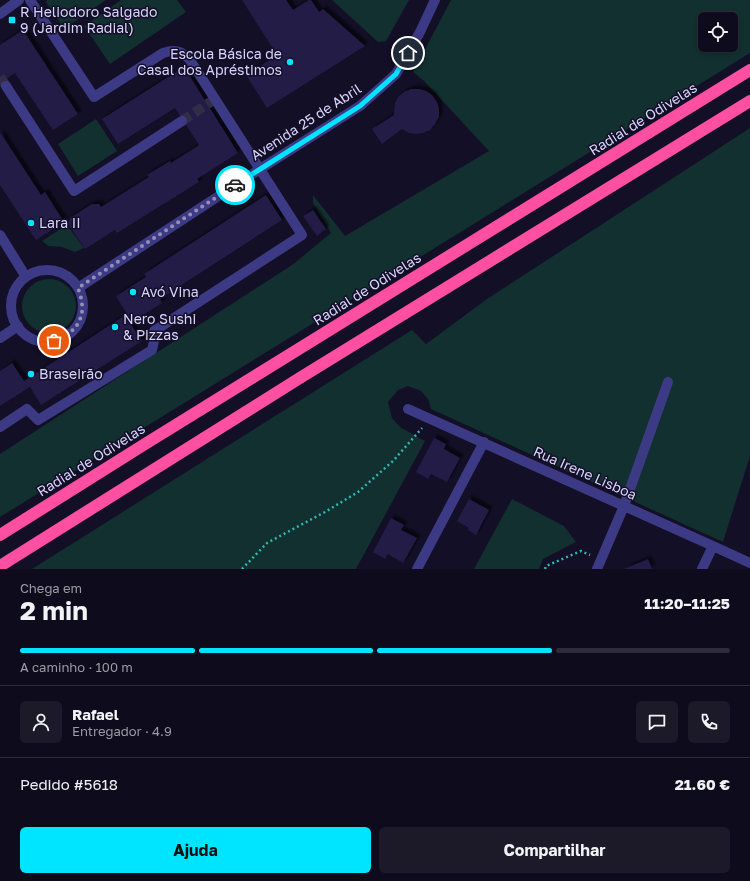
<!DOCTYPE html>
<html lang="pt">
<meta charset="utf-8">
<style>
body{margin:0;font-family:"Golos Text",sans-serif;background:#1c1929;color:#f1f3f6;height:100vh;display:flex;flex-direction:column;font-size:15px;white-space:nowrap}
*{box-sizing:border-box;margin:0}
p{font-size:13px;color:#9b9ba3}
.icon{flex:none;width:22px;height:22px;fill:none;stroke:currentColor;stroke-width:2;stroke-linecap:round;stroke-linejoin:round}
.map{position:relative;height:569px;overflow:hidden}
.panel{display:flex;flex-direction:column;background:#0e0b1c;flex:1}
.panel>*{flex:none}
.controls{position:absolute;left:698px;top:12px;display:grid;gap:8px}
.controls a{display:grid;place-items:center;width:40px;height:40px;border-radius:6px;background:#0e0b1c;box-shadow:0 2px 6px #0003,0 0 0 1px #2e2b3b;font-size:20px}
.pin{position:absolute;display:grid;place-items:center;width:34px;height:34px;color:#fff;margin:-17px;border:2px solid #fff;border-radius:50%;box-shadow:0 1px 4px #0007}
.courier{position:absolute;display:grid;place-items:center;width:40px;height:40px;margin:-20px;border:3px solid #00e5ff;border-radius:50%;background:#fff;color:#222;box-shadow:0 1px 5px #0007}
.summary em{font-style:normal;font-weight:700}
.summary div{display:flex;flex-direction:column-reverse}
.summary{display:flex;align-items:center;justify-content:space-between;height:68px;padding:0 20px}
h1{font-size:26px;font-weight:700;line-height:30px}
.bar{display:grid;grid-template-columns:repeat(4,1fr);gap:6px 4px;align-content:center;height:48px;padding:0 20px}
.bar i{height:5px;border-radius:3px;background:#2e2b3b}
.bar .current{background:#00e5ff}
.bar p{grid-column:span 4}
.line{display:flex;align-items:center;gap:10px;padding:0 20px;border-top:1px solid #2e2b3b}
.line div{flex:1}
.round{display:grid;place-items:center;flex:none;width:42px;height:42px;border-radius:6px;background:#1c1929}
.button{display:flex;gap:8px;margin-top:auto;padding:8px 20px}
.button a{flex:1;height:46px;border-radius:6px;background:#00e5ff;color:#111;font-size:16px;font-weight:700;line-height:46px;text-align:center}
.button a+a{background:#1c1929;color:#f1f3f6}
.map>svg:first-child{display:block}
.green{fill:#12302f;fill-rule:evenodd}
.building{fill:#241b47;filter:url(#shadow)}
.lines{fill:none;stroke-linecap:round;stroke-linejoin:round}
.minor-tunnel{stroke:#312d47;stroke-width:10;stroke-dasharray:10 5;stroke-linecap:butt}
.path{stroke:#2fb8b0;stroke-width:2.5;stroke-dasharray:2 3;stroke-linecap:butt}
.minor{stroke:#3d3a85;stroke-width:10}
.highway{stroke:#ff4fa3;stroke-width:12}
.done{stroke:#948fb3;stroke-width:4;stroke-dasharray:0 7.2}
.route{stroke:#00e5ff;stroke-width:5}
.poi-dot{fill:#00e5ff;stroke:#130f26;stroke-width:1.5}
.labels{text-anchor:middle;stroke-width:3;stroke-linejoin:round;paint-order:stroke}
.poi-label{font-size:14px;fill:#d9d4ff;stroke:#130f26;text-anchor:start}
.street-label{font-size:14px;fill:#d9d4ff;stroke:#130f26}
</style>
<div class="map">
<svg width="750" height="569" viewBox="0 0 750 569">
<defs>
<filter id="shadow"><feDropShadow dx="3.5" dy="-3.5" stdDeviation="1" flood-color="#0009"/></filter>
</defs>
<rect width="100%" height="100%" fill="#130f26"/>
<path class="green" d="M 47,0 L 106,0 L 64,29 L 46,2 Z
M 121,0 L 177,0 L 186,12 L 110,64 L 84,26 Z
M 332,0 L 409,0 L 386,41 L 378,42 Z
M 451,0 L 750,0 L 750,53 L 0,517 L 0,454 L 292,265 L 331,233 L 313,203 L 313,195 L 345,236 L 489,151 L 424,81 L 413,72 ZM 705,19 L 731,19 L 731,45 L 705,45 Z
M 96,119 L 117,151 L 78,176 L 58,144 Z
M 750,128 L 750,456 L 723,542 L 431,409 L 428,399 L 421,391 L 408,386 L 398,390 L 388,402 L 392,418 L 400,427 L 425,441 L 356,569 L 32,569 L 412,330 L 426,344 L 487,299 Z
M 67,225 L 84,248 L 75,252 L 62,247 L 48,246 L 42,241 Z
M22 306a27 27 0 1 1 54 0a27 27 0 1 1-54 0Z
M 512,499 L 564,526 L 576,542 L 543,559 L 539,569 L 474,569 Z"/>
<path class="building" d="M 242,0 L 286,0 L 293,10 L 309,0 L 311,0 L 319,12 L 323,9 L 365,46 L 267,108 L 246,75 L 277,55 Z
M 23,30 L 78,114 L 53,130 L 15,73 L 0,83 L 0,45 Z
M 184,67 L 238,153 L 197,179 L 199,182 L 117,233 L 115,230 L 85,249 L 68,224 L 70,218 L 92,204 L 99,204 L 101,207 L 149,177 L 147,175 L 170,161 L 171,163 L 199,145 L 175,108 L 118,144 L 102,119 Z
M 411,89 L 419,89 L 426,91 L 432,95 L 437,102 L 439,109 L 439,117 L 435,124 L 430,130 L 423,133 L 416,134 L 409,133 L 402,129 L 382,144 L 372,129 L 394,115 L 395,103 L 398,97 L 404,92 Z
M 0,132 L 41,195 L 45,192 L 64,222 L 36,240 L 0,185 Z
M 266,195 L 282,220 L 160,299 L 162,303 L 130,323 L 142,341 L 41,405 L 30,387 L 0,406 L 0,371 L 12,363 L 24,381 L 127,314 L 116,296 L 146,277 L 144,274 Z
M 313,210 L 326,229 L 317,236 L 303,216 Z
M 434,438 L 446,444 L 444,449 L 460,458 L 447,482 L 431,474 L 428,479 L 416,472 Z
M 469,499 L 489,510 L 476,535 L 468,530 L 469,528 L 457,521 Z
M 391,518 L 404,525 L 401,530 L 417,538 L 403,563 L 388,554 L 385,559 L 373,552 Z
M 648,559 L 652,569 L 624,569 Z"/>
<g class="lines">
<path class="minor-tunnel" d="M 0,77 L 6,86
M 182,121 L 215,99"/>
<path class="path" d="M 242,569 L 267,543 L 325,512 L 358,492 L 393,461 L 422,428
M 545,569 L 546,566 L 581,551 L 590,555"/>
<path class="minor" d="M 0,14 L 19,0
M 6,86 L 74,191 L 182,121
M 0,235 L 26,277
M11 306a36 36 0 1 1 72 0a36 36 0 1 1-72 0Z
M 78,288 L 260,169 L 360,106 L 396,74 L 420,32 L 435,0
M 0,338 L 18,326
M 408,409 L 713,546 L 750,563
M 0,427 L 27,409 L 38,420 L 152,350 L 154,341 L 154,331 L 302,235 L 190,60 C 182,51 175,49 163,53 L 94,97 L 30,0
M 417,569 L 484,442
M 597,569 L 624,506 L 668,382
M 702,569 L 713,546"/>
<path class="highway" d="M 0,535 L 145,444 L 750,70
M 0,566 L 303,376 L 750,101"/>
</g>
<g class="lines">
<path class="done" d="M 54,341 L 66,336 L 76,327 L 82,315 L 82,301 L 78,288 L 235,185"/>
<path class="route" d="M 235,185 L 360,106 L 396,74 L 408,53"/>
</g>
<g class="poi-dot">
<rect x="8" y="16" width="8" height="8" rx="2"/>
<circle cx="290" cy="62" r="4"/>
<circle cx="31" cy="223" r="4"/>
<circle cx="133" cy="292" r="4"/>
<circle cx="115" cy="327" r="4"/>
<circle cx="31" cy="374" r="4"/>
</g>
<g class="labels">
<g class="poi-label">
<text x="20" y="17">R Heliodoro Salgado<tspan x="20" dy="16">9 (Jardim Radial)</tspan></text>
<text x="282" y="59" text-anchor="end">Escola Básica de<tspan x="282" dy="16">Casal dos Apréstimos</tspan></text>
<text x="39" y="228">Lara II</text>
<text x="141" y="297">Avó Vina</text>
<text x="123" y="324">Nero Sushi<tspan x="123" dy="16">&amp; Pizzas</tspan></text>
<text x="39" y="379">Braseirão</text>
</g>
<g class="street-label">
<text transform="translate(643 119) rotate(-32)" y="5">Radial de Odivelas</text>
<text transform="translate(306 122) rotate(-33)" y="5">Avenida 25 de Abril</text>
<text transform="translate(367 289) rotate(-32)" y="5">Radial de Odivelas</text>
<text transform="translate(91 460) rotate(-32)" y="5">Radial de Odivelas</text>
<text transform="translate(585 473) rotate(24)" y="5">Rua Irene Lisboa</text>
</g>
</g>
</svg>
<div class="controls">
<a><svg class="icon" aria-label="locate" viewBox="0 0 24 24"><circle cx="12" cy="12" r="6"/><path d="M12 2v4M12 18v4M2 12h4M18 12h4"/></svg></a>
</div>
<div class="pin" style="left:54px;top:341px;background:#ea580c"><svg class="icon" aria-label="bag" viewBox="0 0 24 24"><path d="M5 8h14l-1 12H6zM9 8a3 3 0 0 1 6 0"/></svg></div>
<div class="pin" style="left:408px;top:53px;background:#1f2937"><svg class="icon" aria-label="home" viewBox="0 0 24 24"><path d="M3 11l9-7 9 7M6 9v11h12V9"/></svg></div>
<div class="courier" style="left:235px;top:185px"><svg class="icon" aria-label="car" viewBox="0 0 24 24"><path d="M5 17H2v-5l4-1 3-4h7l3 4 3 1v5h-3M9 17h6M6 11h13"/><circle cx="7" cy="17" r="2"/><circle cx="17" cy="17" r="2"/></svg></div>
</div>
<section class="panel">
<div class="summary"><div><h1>2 min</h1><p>Chega em</p></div><em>11:20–11:25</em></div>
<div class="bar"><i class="current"></i><i class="current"></i><i class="current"></i><i></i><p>A caminho · 100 m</p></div>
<div class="line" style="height:72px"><a class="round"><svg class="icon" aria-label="person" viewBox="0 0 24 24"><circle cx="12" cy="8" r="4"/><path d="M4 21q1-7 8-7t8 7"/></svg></a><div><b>Rafael</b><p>Entregador · 4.9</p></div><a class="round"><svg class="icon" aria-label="chat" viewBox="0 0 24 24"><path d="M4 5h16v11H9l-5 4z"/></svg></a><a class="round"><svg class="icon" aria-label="phone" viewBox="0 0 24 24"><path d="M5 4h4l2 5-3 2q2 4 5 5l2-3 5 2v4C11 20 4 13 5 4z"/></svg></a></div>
<div class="line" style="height:52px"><div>Pedido #5618</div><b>21.60 €</b></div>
<div class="button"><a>Ajuda</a><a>Compartilhar</a></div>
</section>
